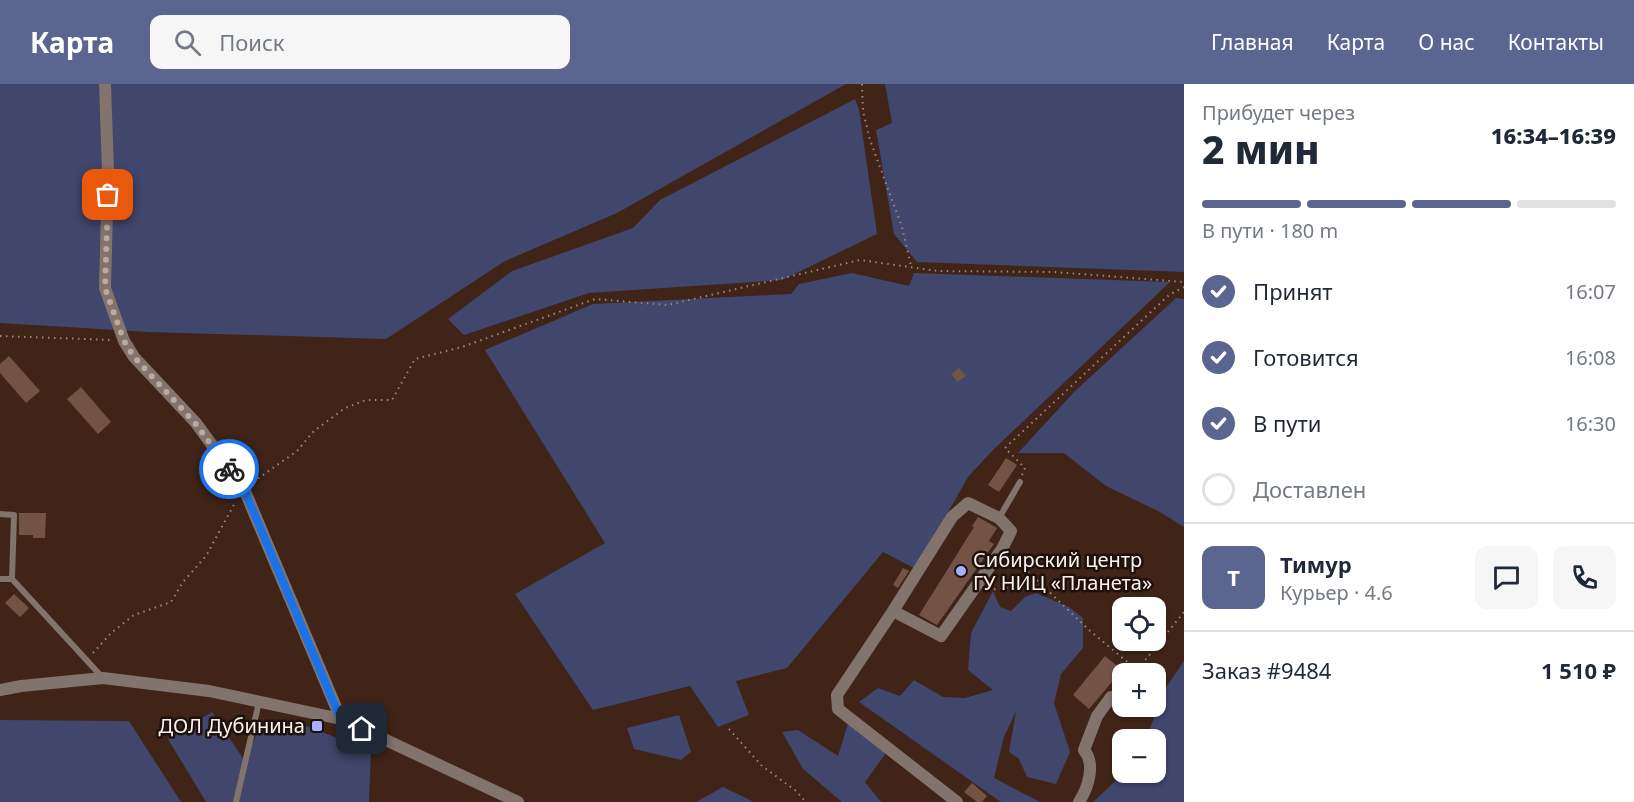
<!DOCTYPE html>
<html lang="ru">
<meta charset="utf-8">
<style>
body{margin:0;font-family:"Noto Sans",sans-serif;background:#f6f6f7;color:#1f2937;height:100vh;display:flex;flex-direction:column;font-size:22px;white-space:nowrap}
*{box-sizing:border-box;margin:0}
p{font-size:20px;color:#747a83}
.icon{flex:none;width:33px;height:33px;fill:none;stroke:currentColor;stroke-width:2;stroke-linecap:round;stroke-linejoin:round}
.map{position:relative;flex:1;overflow:hidden}
.sheet{display:flex;flex-direction:column;background:#fff;width:450px}
.sheet>*{flex:none}
.buttons{position:absolute;left:1112px;top:513px;display:grid;gap:12px}
.buttons a{display:grid;place-items:center;width:54px;height:54px;border-radius:12px;background:#fff;box-shadow:0 2px 4px #0004;font-size:30px}
.pin{position:absolute;display:grid;place-items:center;width:51px;height:51px;color:#fff;margin:-26px;border-radius:12px;box-shadow:0 3px 9px #0006}
.courier{position:absolute;display:grid;place-items:center;width:60px;height:60px;margin:-30px;border:4px solid #1a73e8;border-radius:50%;background:#fff;color:#222;box-shadow:0 2px 8px #0007}
.headline em{font-style:normal;font-weight:800}
.headline div{display:flex;flex-direction:column-reverse}
.headline{display:flex;align-items:center;justify-content:space-between;height:102px;padding:0 18px}
h1{font-size:39px;font-weight:800;line-height:45px}
.bar{display:grid;grid-template-columns:repeat(4,1fr);gap:9px 6px;align-content:center;height:72px;padding:0 18px}
.bar i{height:8px;border-radius:4px;background:#e0e1e3}
.bar .on{background:#5b6690}
.bar p{grid-column:span 4}
.line{display:flex;align-items:center;gap:15px;padding:0 18px;border-top:2px solid #e0e1e3}
.line div{flex:1}
.round{display:grid;place-items:center;flex:none;width:63px;height:63px;border-radius:12px;background:#f6f6f7}
ol{padding:0 18px;list-style:none}
li{display:flex;align-items:center;gap:18px;height:66px}
li p{margin-inline-start:auto}
li .icon{padding:6px;border-radius:50%;background:#5b6690;color:#fff;stroke-width:4}
li:last-child{color:#747a83}
li i{width:33px;height:33px;border:3px solid #e0e1e3;border-radius:50%}
header{display:flex;align-items:center;gap:36px;box-sizing:border-box;height:84px;padding:0 30px;background:#5b6690;color:#fff}
header strong{font-size:28px}
nav{display:flex;gap:33px;margin-inline-start:auto;font-size:21px}
.search{width:420px;height:54px;background:#f6f6f7;display:flex;align-items:center;gap:15px;box-sizing:border-box;padding:0 21px;border-radius:12px;color:#747a83;font-size:22px}
main{display:flex;flex:1;min-height:0}
.map>svg:first-child{display:block}
.green{fill:#40466c}
.building{fill:#735345}
.lines{fill:none;stroke-linecap:round;stroke-linejoin:round}
.path{stroke:#9b877e;stroke-width:2;stroke-dasharray:1.5 4.5;stroke-linecap:butt}
.service{stroke:#82736c;stroke-width:6}
.minor{stroke:#82736c;stroke-width:12}
.tertiary{stroke:#82736c;stroke-width:12}
.done{stroke:#bcaaa2;stroke-width:6;stroke-dasharray:0 10.8}
.route{stroke:#1a73e8;stroke-width:8}
.poi-dot{fill:#a5b1fc;stroke:#1e110b;stroke-width:2}
.labels{text-anchor:middle;stroke-width:5;stroke-linejoin:round;paint-order:stroke}
.poi-label{font-size:20px;fill:#fef2ed;stroke:#1e110b;text-anchor:start}
</style>
<header>
<strong>Карта</strong>
<div class="search"><svg class="icon" aria-label="search" viewBox="0 0 24 24"><circle cx="10" cy="10" r="6"/><path d="M15 15l6 6"/></svg>Поиск</div>
<nav><a>Главная</a><a>Карта</a><a>О нас</a><a>Контакты</a></nav>
</header>
<main>
<div class="map">
<svg width="1184" height="718" viewBox="0 0 1184 718">
<rect width="100%" height="100%" fill="#402417"/>
<path class="green" d="M 0,0 L 846,0 L 617,129 L 505,177 L 386,255 L 149,248 L 0,239 Z
M 885,0 L 1184,0 L 1184,188 L 917,178 L 894,150 L 876,46 L 892,39 Z
M 855,15 L 859,26 L 877,150 L 782,196 L 589,209 L 464,251 L 448,235 L 512,187 L 633,144 L 660,116 Z
M 852,189 L 909,202 L 914,189 L 1170,198 L 993,366 L 968,393 L 916,485 L 883,468 L 787,584 L 736,597 L 749,631 L 718,643 L 690,602 L 593,626 L 515,510 L 605,459 L 485,266 L 593,220 L 791,210 L 799,200 Z
M 1176,214 L 1184,215 L 1184,443 L 1160,428 L 1106,402 L 1064,369 L 1018,369 L 1074,308 Z
M 993,507 L 1000,523 L 1011,527 L 1025,513 L 1036,509 L 1069,523 L 1083,534 L 1083,564 L 1061,590 L 1054,619 L 1070,668 L 1056,700 L 1027,693 L 1019,675 L 1009,668 L 1016,627 L 1004,653 L 994,694 L 1040,718 L 1001,718 L 859,618 L 878,604 L 900,612 L 914,596 L 943,613 L 965,614 L 993,606 L 968,586 L 971,549 Z
M 1184,577 L 1184,718 L 1093,718 L 1124,689 L 1155,688 L 1155,656 L 1146,655 L 1165,605 Z
M 212,628 L 244,676 L 261,641 L 298,639 L 371,667 L 369,718 L 206,718 L 168,655 Z
M 679,631 L 691,668 L 681,676 L 634,665 L 627,644 Z
M 0,636 L 129,637 L 181,718 L 0,718 Z
M 849,636 L 886,669 L 865,698 L 881,718 L 842,718 L 803,685 L 782,648 L 798,646 L 838,672 Z
M 723,703 L 754,718 L 696,718 Z"/>
<path class="building" d="M 9,272 L 40,307 L 26,319 L 0,289 L 0,280 Z
M 959,284 L 966,292 L 957,298 L 951,290 Z
M 81,303 L 111,338 L 98,350 L 67,315 Z
M 1006,374 L 1017,381 L 999,408 L 988,401 Z
M 19,429 L 46,429 L 45,454 L 33,454 L 33,451 L 19,451 Z
M 978,433 L 997,444 L 989,457 L 994,460 L 937,541 L 919,531 L 974,443 L 972,442 Z
M 903,484 L 909,487 L 898,504 L 893,501 Z
M 14,510 L 29,524 L 20,533 L 5,519 Z
M 1105,572 L 1122,586 L 1089,625 L 1073,611 Z
M 972,699 L 987,712 L 982,718 L 977,718 L 964,708 Z"/>
<g class="lines">
<path class="path" d="M 862,0 L 863,27 L 870,56 L 902,143 L 911,182
M 0,252 L 112,256
M 1022,391 L 1025,384 L 1005,364 L 1169,211 L 1184,203
M 253,398 L 297,367 L 314,347 L 345,324 L 366,316 L 392,316 L 415,275 L 462,263 L 595,215 L 668,221 L 860,176 L 938,187 L 1054,188 L 1184,198
M 1010,472 L 1041,500
M 988,506 L 1041,500 L 1089,546 L 1137,586
M 93,569 L 111,549 L 134,531 L 171,518 L 183,498 L 206,472 L 236,417
M 1134,590 L 1184,528
M 729,645 L 762,682 L 795,706 L 806,718"/>
<path class="service" d="M 0,430 L 14,431 L 12,495 L 103,594
M 999,434 L 1020,398
M 0,495 L 12,495
M 236,718 L 259,618"/>
<path class="minor" d="M 105,0 L 108,87 L 105,204 L 124,257 L 134,273 L 196,339 L 244,405 L 341,635
M 893,527 L 941,552 L 1002,465 L 1011,447 L 999,434 L 968,419 L 952,433 L 893,527 L 837,611 L 838,625 L 957,718
M 1079,718 C 1088,704 1096,680 1084,666 L 1097,632 L 1111,613"/>
<path class="tertiary" d="M 0,606 L 21,602 L 103,594 L 209,607 L 341,635 L 518,718"/>
</g>
<g class="lines">
<path class="done" d="M 108,111 L 105,204 L 124,257 L 134,273 L 195,339 L 229,385"/>
<path class="route" d="M 229,385 L 244,405 L 341,636 L 362,645"/>
</g>
<g class="poi-dot">
<circle cx="961" cy="487" r="6"/>
<rect x="311" y="636" width="12" height="12" rx="3"/>
</g>
<g class="labels">
<g class="poi-label">
<text x="973" y="483">Сибирский центр<tspan x="973" dy="23">ГУ НИЦ «Планета»</tspan></text>
<text x="305" y="649" text-anchor="end">ДОЛ Дубинина</text>
</g>
</g>
</svg>
<div class="buttons">
<a><svg class="icon" aria-label="locate" viewBox="0 0 24 24"><circle cx="12" cy="12" r="6"/><path d="M12 2v4M12 18v4M2 12h4M18 12h4"/></svg></a>
<a>+</a>
<a>−</a>
</div>
<div class="pin" style="left:108px;top:111px;background:#ea580c"><svg class="icon" aria-label="bag" viewBox="0 0 24 24"><path d="M5 8h14l-1 12H6zM9 8a3 3 0 0 1 6 0"/></svg></div>
<div class="pin" style="left:362px;top:645px;background:#1f2937"><svg class="icon" aria-label="home" viewBox="0 0 24 24"><path d="M3 11l9-7 9 7M6 9v11h12V9"/></svg></div>
<div class="courier" style="left:229px;top:385px"><svg class="icon" aria-label="bike" viewBox="0 0 24 24"><circle cx="6" cy="16" r="4"/><circle cx="18" cy="16" r="4"/><path d="M6 16l4-8h5l3 8M10 8l3 8H6M13 5h3"/></svg></div>
</div>
<section class="sheet">
<div class="headline"><div><h1>2 мин</h1><p>Прибудет через</p></div><em>16:34–16:39</em></div>
<div class="bar"><i class="on"></i><i class="on"></i><i class="on"></i><i></i><p>В пути · 180 m</p></div>
<ol>
<li><svg class="icon" aria-label="check" viewBox="0 0 24 24"><path d="M5 12l5 5 9-10"/></svg>Принят<p>16:07</p></li>
<li><svg class="icon" aria-label="check" viewBox="0 0 24 24"><path d="M5 12l5 5 9-10"/></svg>Готовится<p>16:08</p></li>
<li><svg class="icon" aria-label="check" viewBox="0 0 24 24"><path d="M5 12l5 5 9-10"/></svg>В пути<p>16:30</p></li>
<li><i></i>Доставлен</li>
</ol>
<div class="line" style="height:108px"><b class="round" style="background:#5b6690;color:#fff">Т</b><div><b>Тимур</b><p>Курьер · 4.6</p></div><a class="round"><svg class="icon" aria-label="chat" viewBox="0 0 24 24"><path d="M4 5h16v11H9l-5 4z"/></svg></a><a class="round"><svg class="icon" aria-label="phone" viewBox="0 0 24 24"><path d="M5 4h4l2 5-3 2q2 4 5 5l2-3 5 2v4C11 20 4 13 5 4z"/></svg></a></div>
<div class="line" style="height:78px"><div>Заказ #9484</div><b>1 510 ₽</b></div>
</section>
</main>
